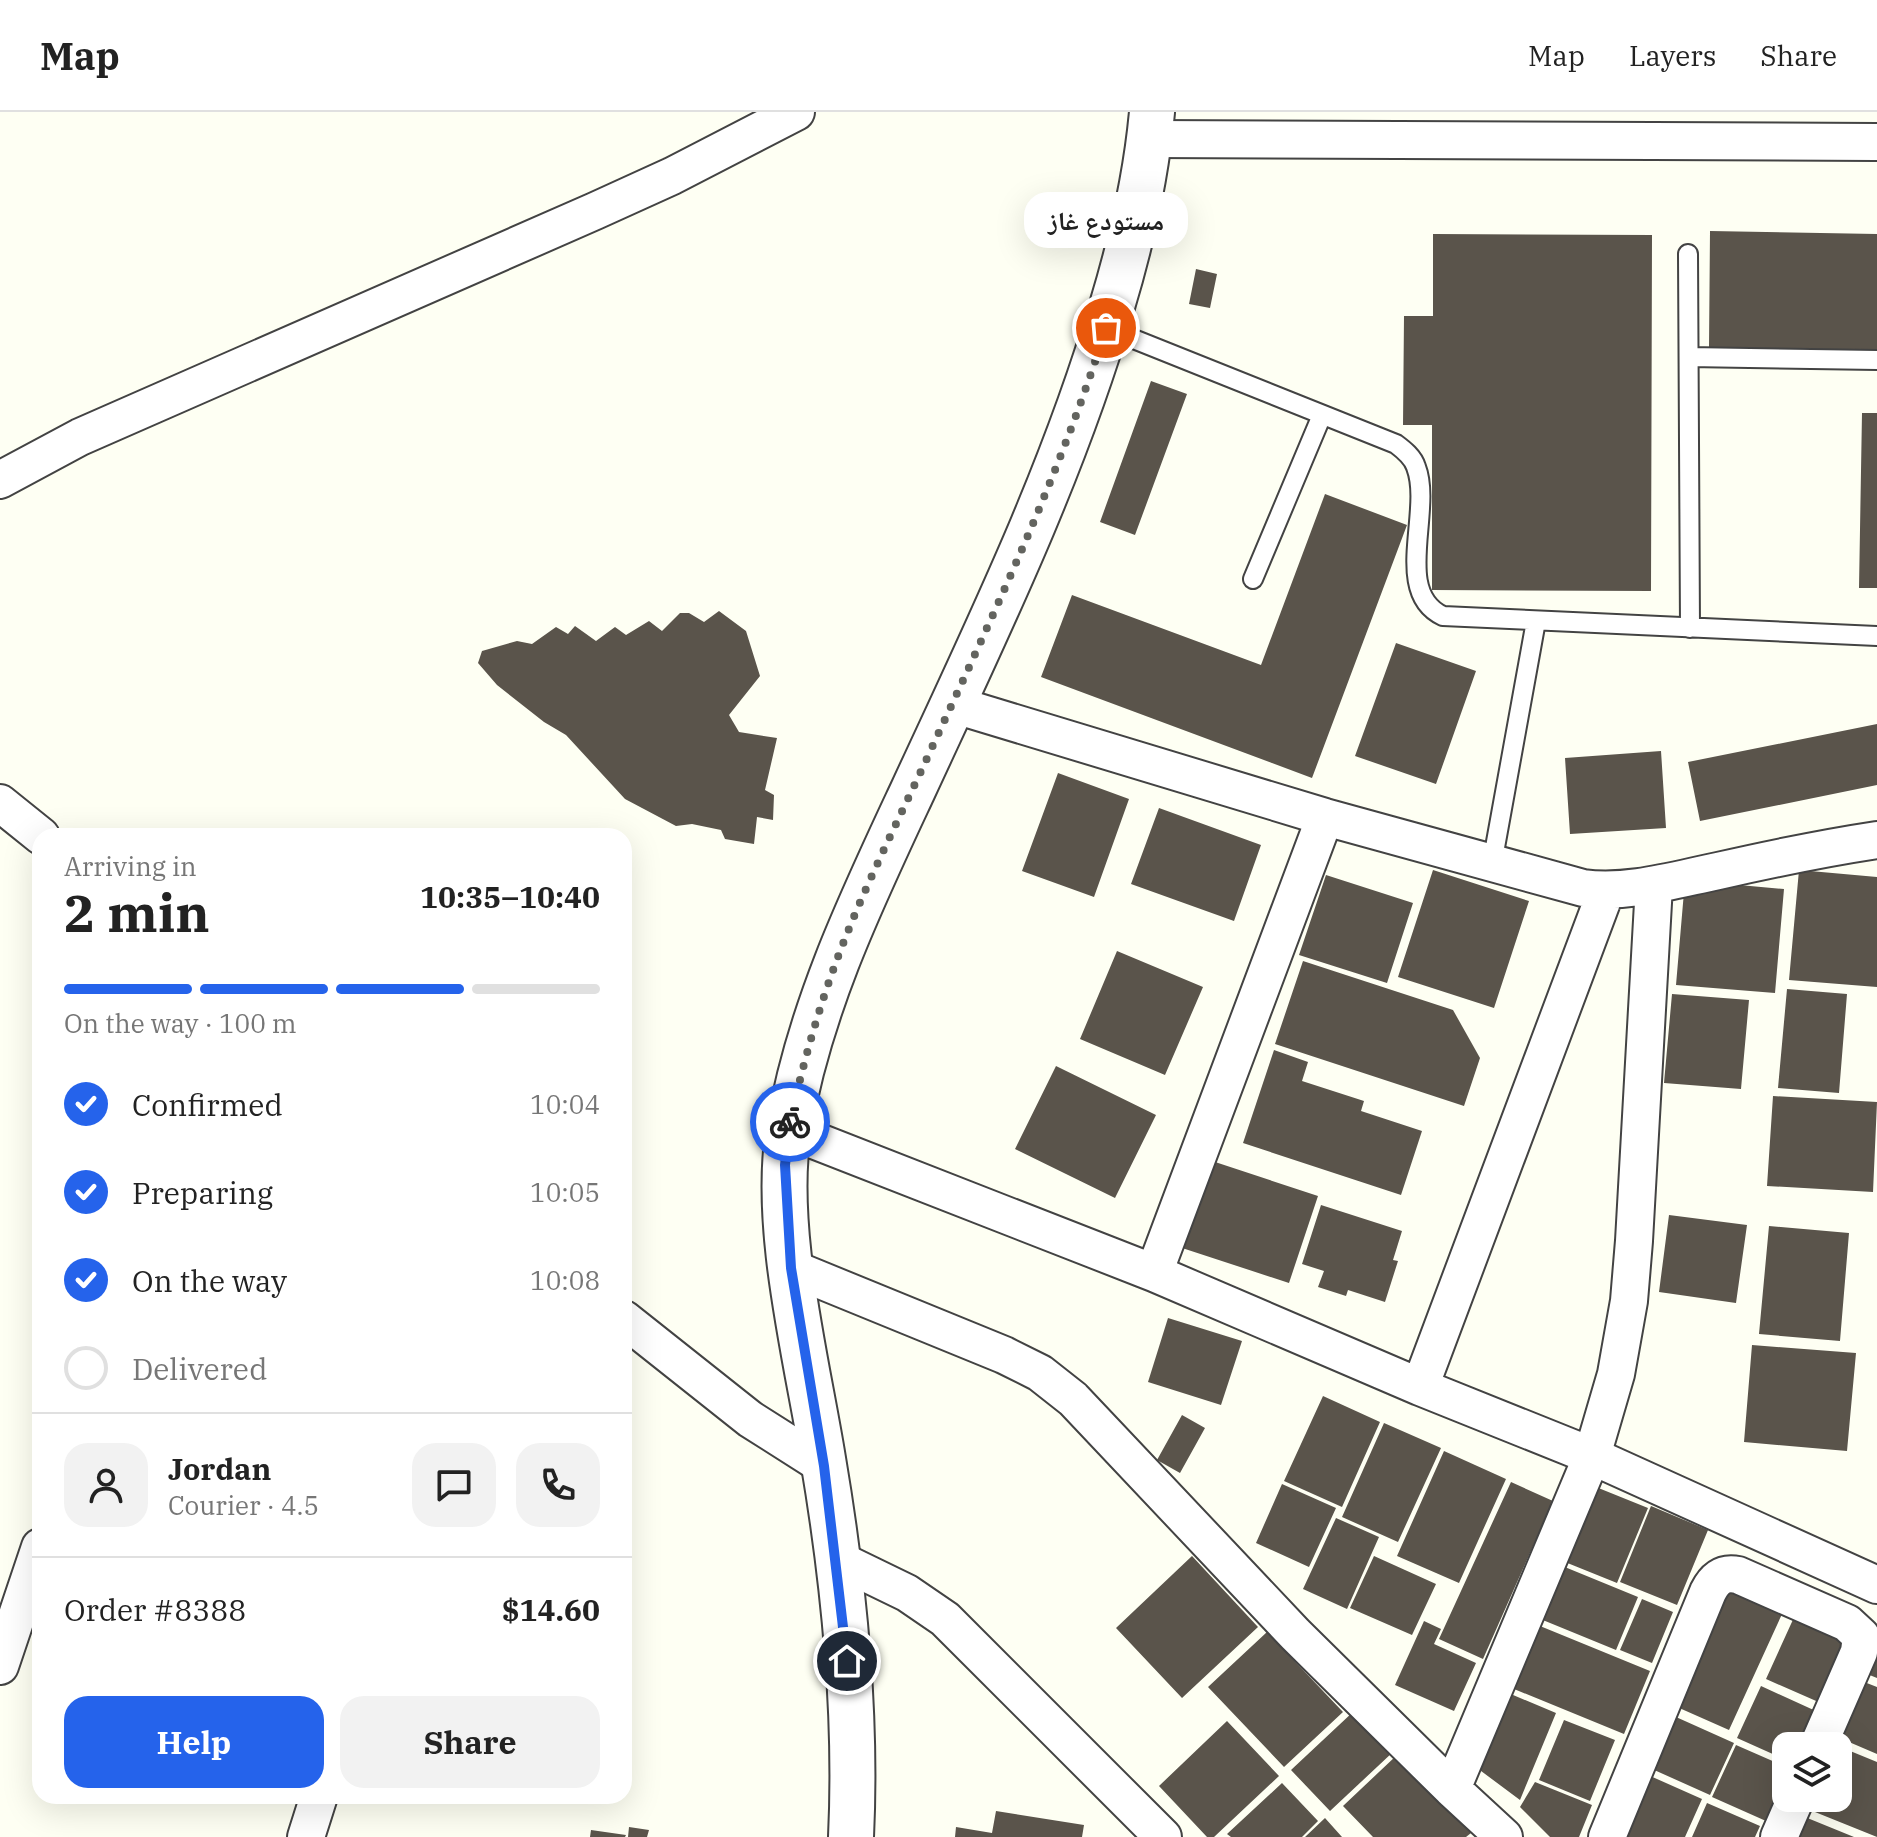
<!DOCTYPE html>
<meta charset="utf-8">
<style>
body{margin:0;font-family:"IBM Plex Serif","Noto Naskh Arabic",serif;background:#f2f2f2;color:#222;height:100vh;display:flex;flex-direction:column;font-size:30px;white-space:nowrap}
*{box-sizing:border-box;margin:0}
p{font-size:26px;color:#767676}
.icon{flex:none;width:44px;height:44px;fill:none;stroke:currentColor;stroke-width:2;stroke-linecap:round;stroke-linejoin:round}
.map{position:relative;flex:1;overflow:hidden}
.details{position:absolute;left:32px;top:716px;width:600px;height:976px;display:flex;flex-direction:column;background:#fff;border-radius:24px;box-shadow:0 8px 32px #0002}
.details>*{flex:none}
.fabs{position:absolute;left:1772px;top:1620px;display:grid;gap:16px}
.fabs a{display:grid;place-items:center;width:80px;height:80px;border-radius:16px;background:#fff;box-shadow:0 8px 32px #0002;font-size:40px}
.pin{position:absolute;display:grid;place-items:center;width:68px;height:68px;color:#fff;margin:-34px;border:4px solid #fff;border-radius:50%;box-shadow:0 2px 8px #0007}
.courier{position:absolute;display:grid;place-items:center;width:80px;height:80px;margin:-40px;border:6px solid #2563eb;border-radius:50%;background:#fff;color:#222;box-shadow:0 2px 10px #0007}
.bubble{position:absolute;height:56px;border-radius:24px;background:#fff;box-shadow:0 8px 32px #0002;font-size:26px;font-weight:800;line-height:56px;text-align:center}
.headline em{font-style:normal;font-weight:800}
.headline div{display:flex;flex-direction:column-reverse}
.headline{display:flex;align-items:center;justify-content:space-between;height:136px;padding:0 32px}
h1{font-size:52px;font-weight:800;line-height:60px}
.bar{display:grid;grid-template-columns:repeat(4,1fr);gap:12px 8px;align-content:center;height:96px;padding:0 32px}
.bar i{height:10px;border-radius:6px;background:#e0e0e0}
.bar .on{background:#2563eb}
.bar p{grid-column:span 4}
.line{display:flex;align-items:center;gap:20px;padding:0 32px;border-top:2px solid #e0e0e0}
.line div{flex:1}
.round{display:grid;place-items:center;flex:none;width:84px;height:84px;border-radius:24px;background:#f2f2f2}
ol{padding:0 32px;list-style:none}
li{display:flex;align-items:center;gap:24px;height:88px}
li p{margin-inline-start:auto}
li .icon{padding:8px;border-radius:50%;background:#2563eb;color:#fff;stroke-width:4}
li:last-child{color:#767676}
li i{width:44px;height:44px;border:4px solid #e0e0e0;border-radius:50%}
.cta{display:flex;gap:16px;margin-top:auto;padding:16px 32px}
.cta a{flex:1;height:92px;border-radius:24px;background:#2563eb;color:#fff;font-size:32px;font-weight:800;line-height:92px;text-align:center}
.cta a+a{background:#f2f2f2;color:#222}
header{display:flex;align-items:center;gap:48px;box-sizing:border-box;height:112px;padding:0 40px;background:#fff;border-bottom:2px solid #e0e0e0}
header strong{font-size:38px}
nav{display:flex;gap:44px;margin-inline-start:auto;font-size:28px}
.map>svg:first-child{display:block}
.building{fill:#5a544b}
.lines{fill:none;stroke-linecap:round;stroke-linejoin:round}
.service-casing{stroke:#434343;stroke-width:22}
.minor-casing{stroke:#434343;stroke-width:40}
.tertiary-casing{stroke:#434343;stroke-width:48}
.service{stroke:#fff;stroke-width:18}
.minor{stroke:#fff;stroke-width:36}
.tertiary{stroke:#fff;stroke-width:44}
.done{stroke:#63645f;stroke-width:8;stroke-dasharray:0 14.4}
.route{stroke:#2563eb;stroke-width:10}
</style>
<header>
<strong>Map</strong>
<nav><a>Map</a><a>Layers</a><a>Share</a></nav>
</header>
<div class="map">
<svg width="1877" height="1725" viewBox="0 0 1877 1725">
<rect width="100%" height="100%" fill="#fefff3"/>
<path class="building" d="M 1710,119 L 1877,122 L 1877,239 L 1709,236 Z
M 1433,122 L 1652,123 L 1651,479 L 1432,478 L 1432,313 L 1403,313 L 1404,204 L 1433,204 Z
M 1196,157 L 1217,162 L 1210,196 L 1189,192 Z
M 1151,269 L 1187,282 L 1135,423 L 1100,410 Z
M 1862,301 L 1877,301 L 1877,476 L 1859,476 Z
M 1325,382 L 1407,413 L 1312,666 L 1041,565 L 1072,483 L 1261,553 Z
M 719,499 L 746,519 L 760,564 L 729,603 L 739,620 L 777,626 L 765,678 L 774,683 L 773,708 L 757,705 L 754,732 L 725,727 L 721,718 L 692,712 L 676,714 L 625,687 L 566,623 L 544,610 L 497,573 L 478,551 L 482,539 L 517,529 L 532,532 L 556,515 L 568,522 L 575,514 L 596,529 L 615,515 L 626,523 L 649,509 L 662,519 L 680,501 L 689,501 L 704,510 Z
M 1396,531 L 1476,559 L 1436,672 L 1355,644 Z
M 1877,612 L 1877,673 L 1700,709 L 1688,650 Z
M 1661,639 L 1666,716 L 1570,722 L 1565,646 Z
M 1058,661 L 1129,687 L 1094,785 L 1022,759 Z
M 1159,696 L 1261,733 L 1234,809 L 1131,772 Z
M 1433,758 L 1529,789 L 1494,896 L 1398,865 Z
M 1799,758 L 1877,765 L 1877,875 L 1789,868 Z
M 1326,763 L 1413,791 L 1387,871 L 1299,843 Z
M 1685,768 L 1784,777 L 1775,881 L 1676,873 Z
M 1117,839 L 1203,875 L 1165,963 L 1080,927 Z
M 1303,849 L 1453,898 L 1480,946 L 1464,994 L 1275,932 Z
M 1787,877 L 1847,882 L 1839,981 L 1778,976 Z
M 1672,882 L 1749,888 L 1741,977 L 1664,971 Z
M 1274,938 L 1308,950 L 1302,969 L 1364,989 L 1361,999 L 1422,1019 L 1401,1083 L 1243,1031 Z
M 1056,954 L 1156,1003 L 1115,1086 L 1015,1037 Z
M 1773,984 L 1877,990 L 1873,1080 L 1767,1074 Z
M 1206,1047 L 1318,1084 L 1289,1171 L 1176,1134 Z
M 1321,1093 L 1402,1119 L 1393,1148 L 1398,1149 L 1385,1190 L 1348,1178 L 1346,1184 L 1318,1175 L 1324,1159 L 1302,1152 Z
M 1669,1103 L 1747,1113 L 1736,1191 L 1659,1180 Z
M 1769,1114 L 1849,1121 L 1840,1229 L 1759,1222 Z
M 1168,1206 L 1242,1229 L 1221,1293 L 1148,1270 Z
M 1752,1233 L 1856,1241 L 1847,1339 L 1744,1330 Z
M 1323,1284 L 1380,1310 L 1342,1395 L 1284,1369 Z
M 1182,1303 L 1205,1316 L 1180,1361 L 1157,1348 Z
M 1384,1311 L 1441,1336 L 1398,1430 L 1342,1405 Z
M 1444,1339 L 1506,1367 L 1459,1471 L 1397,1444 Z
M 1511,1370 L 1553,1389 L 1483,1547 L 1439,1527 Z
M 1282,1372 L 1336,1396 L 1309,1455 L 1256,1431 Z
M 1591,1373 L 1648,1396 L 1617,1471 L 1560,1448 Z
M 1651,1394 L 1708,1418 L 1677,1493 L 1620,1470 Z
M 1336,1406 L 1379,1425 L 1347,1497 L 1303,1477 Z
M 1192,1444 L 1258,1515 L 1182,1586 L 1116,1516 Z
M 1374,1444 L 1436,1472 L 1412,1523 L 1350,1496 Z
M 1555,1451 L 1638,1485 L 1616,1538 L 1533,1504 Z
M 1730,1478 L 1782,1502 L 1729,1618 L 1677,1595 Z
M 1642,1487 L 1673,1500 L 1652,1551 L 1620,1538 Z
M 1796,1501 L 1852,1527 L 1823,1592 L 1766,1567 Z
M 1424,1509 L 1441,1517 L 1434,1532 L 1476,1551 L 1454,1599 L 1395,1573 Z
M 1877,1511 L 1877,1566 L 1857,1558 Z
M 1540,1514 L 1650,1559 L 1624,1622 L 1514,1577 Z
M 1267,1520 L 1343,1600 L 1284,1655 L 1208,1575 Z
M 1859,1568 L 1877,1575 L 1877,1642 L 1835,1624 Z
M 1761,1574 L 1818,1600 L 1802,1634 L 1786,1634 L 1786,1648 L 1737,1626 Z
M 1506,1580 L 1556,1601 L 1520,1688 L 1473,1653 Z
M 1354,1599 L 1393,1640 L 1330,1699 L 1291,1658 Z
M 1676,1605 L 1734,1631 L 1710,1683 L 1652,1657 Z
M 1564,1608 L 1615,1628 L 1590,1689 L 1539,1668 Z
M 1227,1609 L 1279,1664 L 1214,1725 L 1207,1725 L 1159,1674 Z
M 1736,1633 L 1786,1655 L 1786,1666 L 1766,1709 L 1712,1685 Z
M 1838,1634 L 1877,1650 L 1877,1725 L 1810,1698 L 1815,1686 L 1838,1686 Z
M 1397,1643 L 1471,1721 L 1466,1725 L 1373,1725 L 1343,1694 Z
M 1648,1663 L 1702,1687 L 1685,1725 L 1620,1725 Z
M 1535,1670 L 1592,1693 L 1579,1725 L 1550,1725 L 1520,1695 Z
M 1282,1671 L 1318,1709 L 1302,1725 L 1231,1725 L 1227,1722 Z
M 1707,1691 L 1760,1714 L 1755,1725 L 1692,1725 Z
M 996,1699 L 1084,1713 L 1082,1725 L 955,1725 L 956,1715 L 992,1721 Z
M 1800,1703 L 1854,1725 L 1791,1725 Z
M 1325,1706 L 1342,1725 L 1305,1725 Z
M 629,1715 L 649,1718 L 647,1725 L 628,1725 Z
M 591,1718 L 626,1723 L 625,1725 L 590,1725 Z"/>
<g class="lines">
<defs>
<path id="service" d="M 1688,142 L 1690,516
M 1106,216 L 1396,332 C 1404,338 1413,345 1416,355 C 1433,399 1392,480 1443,504 L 1877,524
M 1689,245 L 1877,248
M 1253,467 L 1322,303
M 1492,752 L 1536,509"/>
<path id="minor" d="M 1150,27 L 1877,30
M 0,368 L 80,325 L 595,99 L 672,64 L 796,0
M 952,592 L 1325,705 L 1583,776 C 1628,782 1674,768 1718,759 C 1771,747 1824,736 1877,728
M 0,691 L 41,724
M 788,1018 L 1154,1161 L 1420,1275 L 1592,1344 L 1877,1473
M 791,1156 L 1004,1243 L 1040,1261 L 1073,1287 L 1295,1522 L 1452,1677 L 1504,1725
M 1154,1161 L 1325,705
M 624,1207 L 750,1307 L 824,1354
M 1420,1275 L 1606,779
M 837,1447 L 907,1481 L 945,1507 L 1163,1725
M 0,1554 L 40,1435
M 1452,1677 L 1592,1344 L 1616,1262 L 1629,1189 L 1634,1129 L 1654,773
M 306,1725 L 319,1684
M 1607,1725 L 1708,1480 C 1715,1466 1723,1460 1738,1463 L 1847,1511 L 1861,1524 L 1859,1540 L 1818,1634
M 1779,1725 L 1796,1686"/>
<path id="tertiary" d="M 851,1725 C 857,1600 844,1471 823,1347 C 807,1248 772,1114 789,1016 C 809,897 862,787 913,678 C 986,520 1063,362 1112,194 C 1131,131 1146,66 1152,0"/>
</defs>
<use href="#service" class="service-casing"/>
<use href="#minor" class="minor-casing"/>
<use href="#tertiary" class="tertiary-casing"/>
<use href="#service" class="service"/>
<use href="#minor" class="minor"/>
<use href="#tertiary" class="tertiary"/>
</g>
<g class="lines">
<path class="done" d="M 790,1010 C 801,961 814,912 831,864 C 859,784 899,708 934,631 C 997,495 1061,359 1106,216"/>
<path class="route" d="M 790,1010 L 785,1053 L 791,1156 L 824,1354 L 847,1549"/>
</g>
</svg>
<div class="fabs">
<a><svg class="icon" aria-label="layers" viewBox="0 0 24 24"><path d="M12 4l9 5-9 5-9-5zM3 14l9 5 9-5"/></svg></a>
</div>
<div class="pin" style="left:1106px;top:216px;background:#ea580c"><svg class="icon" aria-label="bag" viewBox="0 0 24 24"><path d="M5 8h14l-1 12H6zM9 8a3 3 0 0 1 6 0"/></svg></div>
<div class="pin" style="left:847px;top:1549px;background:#1f2937"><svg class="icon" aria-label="home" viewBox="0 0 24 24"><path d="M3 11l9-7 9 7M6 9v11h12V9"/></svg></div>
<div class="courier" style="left:790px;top:1010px"><svg class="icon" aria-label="bike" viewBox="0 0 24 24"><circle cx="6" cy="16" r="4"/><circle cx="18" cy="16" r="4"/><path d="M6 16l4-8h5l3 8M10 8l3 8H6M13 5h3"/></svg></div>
<div class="bubble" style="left:1024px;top:80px;width:164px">مستودع غاز</div>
<section class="details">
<div class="headline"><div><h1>2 min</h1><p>Arriving in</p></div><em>10:35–10:40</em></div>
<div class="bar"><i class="on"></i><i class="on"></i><i class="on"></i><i></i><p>On the way · 100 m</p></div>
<ol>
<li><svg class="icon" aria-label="check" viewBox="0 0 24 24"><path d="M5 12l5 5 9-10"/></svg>Confirmed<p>10:04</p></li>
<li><svg class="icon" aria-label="check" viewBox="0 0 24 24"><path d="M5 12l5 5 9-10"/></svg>Preparing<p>10:05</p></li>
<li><svg class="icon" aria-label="check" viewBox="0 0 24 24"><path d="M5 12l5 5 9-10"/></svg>On the way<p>10:08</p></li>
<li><i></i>Delivered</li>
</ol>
<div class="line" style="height:144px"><a class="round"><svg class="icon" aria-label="person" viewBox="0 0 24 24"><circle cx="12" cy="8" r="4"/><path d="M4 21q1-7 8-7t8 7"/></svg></a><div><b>Jordan</b><p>Courier · 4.5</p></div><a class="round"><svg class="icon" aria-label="chat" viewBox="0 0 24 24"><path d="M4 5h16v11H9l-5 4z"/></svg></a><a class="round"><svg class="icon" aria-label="phone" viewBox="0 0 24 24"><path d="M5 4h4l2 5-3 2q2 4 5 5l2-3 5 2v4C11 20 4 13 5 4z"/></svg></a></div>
<div class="line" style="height:104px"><div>Order #8388</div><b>$14.60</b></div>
<div class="cta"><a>Help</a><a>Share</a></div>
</section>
</div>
